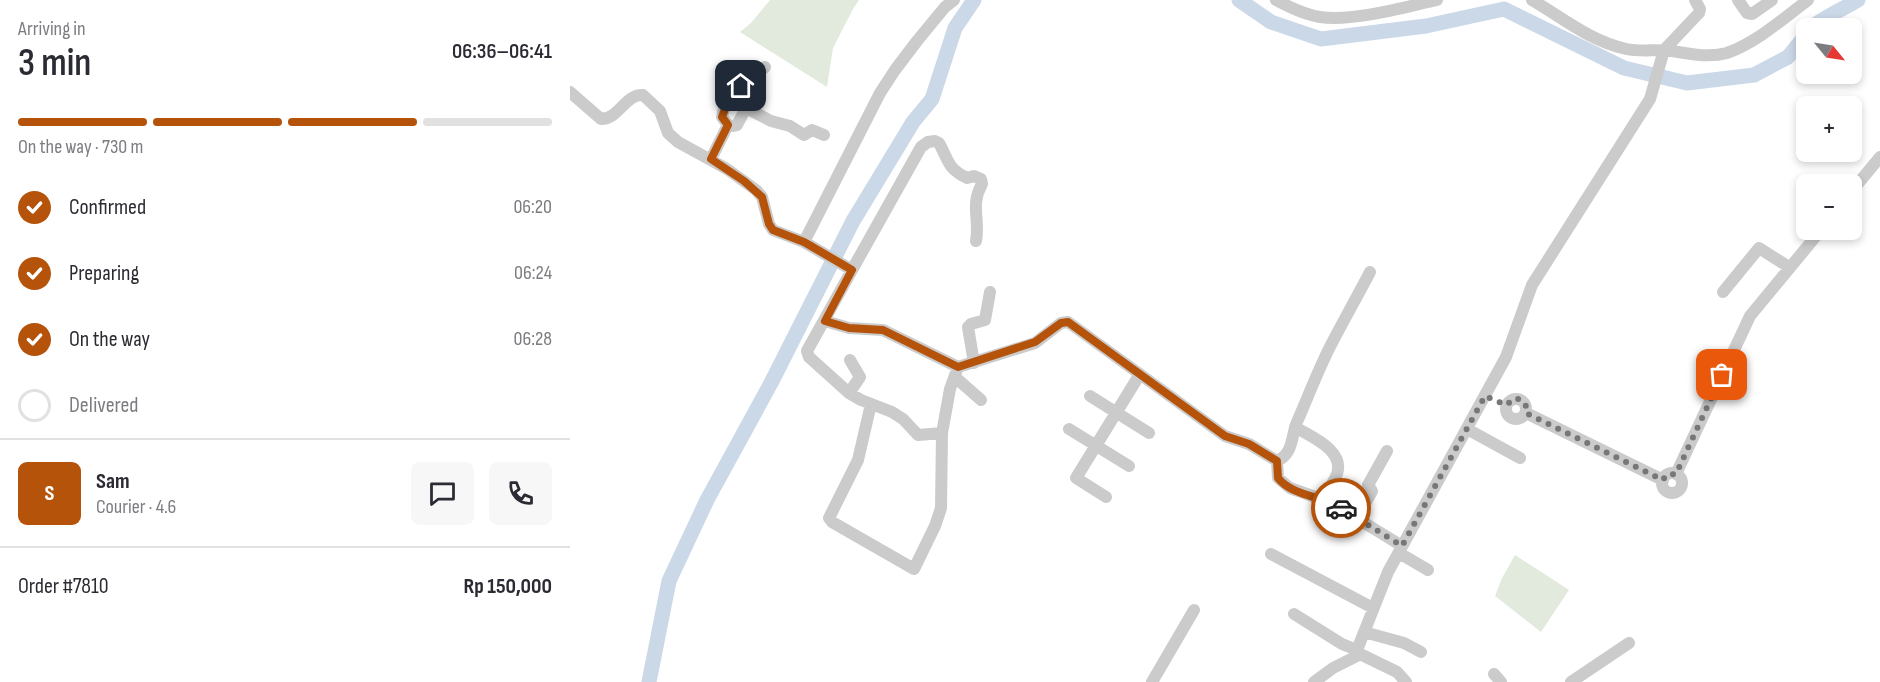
<!DOCTYPE html>
<meta charset="utf-8">
<style>
body{margin:0;font-family:"Sofia Sans Condensed",sans-serif;background:#f7f7f7;color:#2b2b33;height:100vh;display:flex;flex-direction:column;font-size:22px;white-space:nowrap}
*{box-sizing:border-box;margin:0}
p{font-size:20px;color:#7c7c81}
.icon{flex:none;width:33px;height:33px;fill:none;stroke:currentColor;stroke-width:2;stroke-linecap:round;stroke-linejoin:round}
.map{position:relative;flex:1;overflow:hidden}
.details{display:flex;flex-direction:column;background:#fff;width:570px}
.details>*{flex:none}
.needle{width:39px;rotate:120deg}
.fabs{position:absolute;left:1226px;top:18px;display:grid;gap:12px}
.fabs a{display:grid;place-items:center;width:66px;height:66px;border-radius:9px;background:#fff;box-shadow:0 3px 9px #0003;font-size:30px}
.pin{position:absolute;display:grid;place-items:center;width:51px;height:51px;color:#fff;margin:-26px;border-radius:12px;box-shadow:0 3px 9px #0006}
.courier{position:absolute;display:grid;place-items:center;width:60px;height:60px;margin:-30px;border:4px solid #b45309;border-radius:50%;background:#fff;color:#222;box-shadow:0 2px 8px #0007}
.overview em{font-style:normal;font-weight:600}
.overview div{display:flex;flex-direction:column-reverse}
.overview{display:flex;align-items:center;justify-content:space-between;height:102px;padding:0 18px}
h1{font-size:39px;font-weight:600;line-height:45px}
.bar{display:grid;grid-template-columns:repeat(4,1fr);gap:9px 6px;align-content:center;height:72px;padding:0 18px}
.bar i{height:8px;border-radius:4px;background:#e1e1e2}
.bar .on{background:#b45309}
.bar p{grid-column:span 4}
.line{display:flex;align-items:center;gap:15px;padding:0 18px;border-top:2px solid #e1e1e2}
.line div{flex:1}
.round{display:grid;place-items:center;flex:none;width:63px;height:63px;border-radius:9px;background:#f7f7f7}
ol{padding:0 18px;list-style:none}
li{display:flex;align-items:center;gap:18px;height:66px}
li p{margin-inline-start:auto}
li .icon{padding:6px;border-radius:50%;background:#b45309;color:#fff;stroke-width:4}
li:last-child{color:#7c7c81}
li i{width:33px;height:33px;border:3px solid #e1e1e2;border-radius:50%}
main{display:flex;flex:1;min-height:0}
.map>svg:first-child{display:block}
.green{fill:#e2eadd}
.lines{fill:none;stroke-linecap:round;stroke-linejoin:round}
.river{stroke:#cbd8e8;stroke-width:15}
.minor{stroke:#cbcbcb;stroke-width:12}
.done{stroke:#777;stroke-width:6;stroke-dasharray:0 10.8}
.route{stroke:#b45309;stroke-width:8}
</style>
<main>
<section class="details">
<div class="overview"><div><h1>3 min</h1><p>Arriving in</p></div><em>06:36–06:41</em></div>
<div class="bar"><i class="on"></i><i class="on"></i><i class="on"></i><i></i><p>On the way · 730 m</p></div>
<ol>
<li><svg class="icon" aria-label="check" viewBox="0 0 24 24"><path d="M5 12l5 5 9-10"/></svg>Confirmed<p>06:20</p></li>
<li><svg class="icon" aria-label="check" viewBox="0 0 24 24"><path d="M5 12l5 5 9-10"/></svg>Preparing<p>06:24</p></li>
<li><svg class="icon" aria-label="check" viewBox="0 0 24 24"><path d="M5 12l5 5 9-10"/></svg>On the way<p>06:28</p></li>
<li><i></i>Delivered</li>
</ol>
<div class="line" style="height:108px"><b class="round" style="background:#b45309;color:#fff">S</b><div><b>Sam</b><p>Courier · 4.6</p></div><a class="round"><svg class="icon" aria-label="chat" viewBox="0 0 24 24"><path d="M4 5h16v11H9l-5 4z"/></svg></a><a class="round"><svg class="icon" aria-label="phone" viewBox="0 0 24 24"><path d="M5 4h4l2 5-3 2q2 4 5 5l2-3 5 2v4C11 20 4 13 5 4z"/></svg></a></div>
<div class="line" style="height:78px"><div>Order #7810</div><b>Rp 150,000</b></div>
</section>
<div class="map">
<svg width="1310" height="682" viewBox="0 0 1310 682">
<rect width="100%" height="100%" fill="#fff"/>
<path class="green" d="M 200,0 L 289,0 L 283,9 L 263,48 L 257,87 L 170,32 L 181,23 Z
M 945,555 L 999,590 L 971,632 L 925,596 L 932,578 Z"/>
<g class="lines">
<path class="river" d="M 669,0 L 701,22 L 751,39 L 856,26 L 934,9 L 1054,68 L 1117,83 L 1184,75 L 1218,57 L 1236,35
M 1241,28 C 1247,21 1277,7 1288,0
M 79,682 L 99,581 L 137,500 L 201,383 L 283,221 L 343,122 L 362,99 L 385,28 L 404,0"/>
<path class="minor" d="M 706,0 C 719,7 736,15 750,17 C 783,22 835,7 867,0
M 962,0 C 993,18 1020,41 1056,49 C 1071,52 1087,49 1102,51 C 1120,54 1139,58 1157,53 C 1187,42 1213,19 1238,0
M 1168,0 L 1177,13 L 1182,14 L 1202,0
M 0,92 L 31,119 C 49,119 55,94 73,95 L 90,111 L 98,133 L 108,142 L 157,169 L 186,190 L 192,197 L 199,224 L 203,230 L 234,242 L 282,270 L 237,351 L 239,357 L 279,393 L 291,400 L 322,412 L 333,419 L 348,435 L 372,433
M 158,125 L 152,117 C 155,95 179,80 195,67
M 141,159 L 158,125 L 162,126 L 167,125 L 176,108 L 201,121 L 220,126 L 234,135 L 242,130 L 254,135
M 1281,192 L 1310,157
M 234,242 L 310,93 L 325,70 L 347,41 L 375,7 L 384,0
M 282,270 L 351,147 L 358,142 L 365,141 L 369,143 C 379,161 377,168 397,178 L 404,176 L 411,179 L 412,184 C 400,205 410,219 406,241
M 1153,292 L 1189,248 L 1219,267
M 255,321 L 279,328 L 313,330 L 388,367 L 465,343 L 491,323 L 498,322 L 655,436 L 679,444 L 707,461 L 708,478 L 720,488 L 762,503 L 832,546
M 404,363 L 398,327 L 401,324 L 415,320 L 420,292
M 385,377 L 411,400
M 279,393 L 290,377 L 280,360
M 520,396 L 579,433
M936 409a10 10 0 1 1 20 0a10 10 0 1 1-20 0Z
M 301,404 L 288,460 L 259,518 L 262,522 L 344,569 L 365,526 L 371,508 L 372,433 L 380,389 L 388,367
M 956,413 L 1093,480
M 725,427 C 741,437 775,450 767,474 C 764,482 757,491 752,499
M 499,429 L 559,466
M 897,429 L 950,458
M 707,461 C 724,453 721,436 727,422 C 739,395 749,367 763,341 C 775,318 788,295 800,272
M1092 483a10 10 0 1 1 20 0a10 10 0 1 1-20 0Z
M 1106,474 L 1180,316 L 1251,230
M 536,497 L 506,478 L 570,374
M 787,518 L 802,491 L 798,485 L 817,451
M 829,553 L 858,570
M 701,554 L 803,608
M 724,614 L 772,644 L 787,650
M 794,632 L 834,643 L 851,652
M 924,674 L 931,682
M 582,682 L 624,610
M 744,682 L 763,668 L 789,655
M 836,682 L 827,672 L 788,653 L 787,650 L 818,572 L 936,357 L 962,285 L 1080,99 L 1094,50 L 1129,13 L 1130,9 L 1125,0
M 1001,682 L 1059,643"/>
</g>
<g class="lines">
<path class="done" d="M 771,508 L 832,546 L 915,396 L 936,405 L 945,398 L 952,400 L 956,406 L 956,413 L 1093,480 L 1096,475 L 1106,474 L 1152,375"/>
<path class="route" d="M 171,86 L 156,106 L 152,117 L 158,125 L 141,159 L 174,181 L 192,197 L 199,224 L 203,230 L 234,242 L 282,270 L 255,321 L 279,328 L 313,330 L 388,367 L 465,342 L 491,323 L 498,322 L 655,436 L 679,444 L 707,461 L 708,478 C 722,496 752,496 771,508"/>
</g>
</svg>
<div class="fabs">
<a><svg class="needle" viewBox="-14 -14 28 28"><path d="M0-13l5 13h-10z" fill="#e53935"/><path d="M0 13l5-13h-10z" fill="#7c7c81"/></svg></a>
<a>+</a>
<a>−</a>
</div>
<div class="pin" style="left:1152px;top:375px;background:#ea580c"><svg class="icon" aria-label="bag" viewBox="0 0 24 24"><path d="M5 8h14l-1 12H6zM9 8a3 3 0 0 1 6 0"/></svg></div>
<div class="pin" style="left:171px;top:86px;background:#1f2937"><svg class="icon" aria-label="home" viewBox="0 0 24 24"><path d="M3 11l9-7 9 7M6 9v11h12V9"/></svg></div>
<div class="courier" style="left:771px;top:508px"><svg class="icon" aria-label="car" viewBox="0 0 24 24"><path d="M5 17H2v-5l4-1 3-4h7l3 4 3 1v5h-3M9 17h6M6 11h13"/><circle cx="7" cy="17" r="2"/><circle cx="17" cy="17" r="2"/></svg></div>
</div>
</main>
